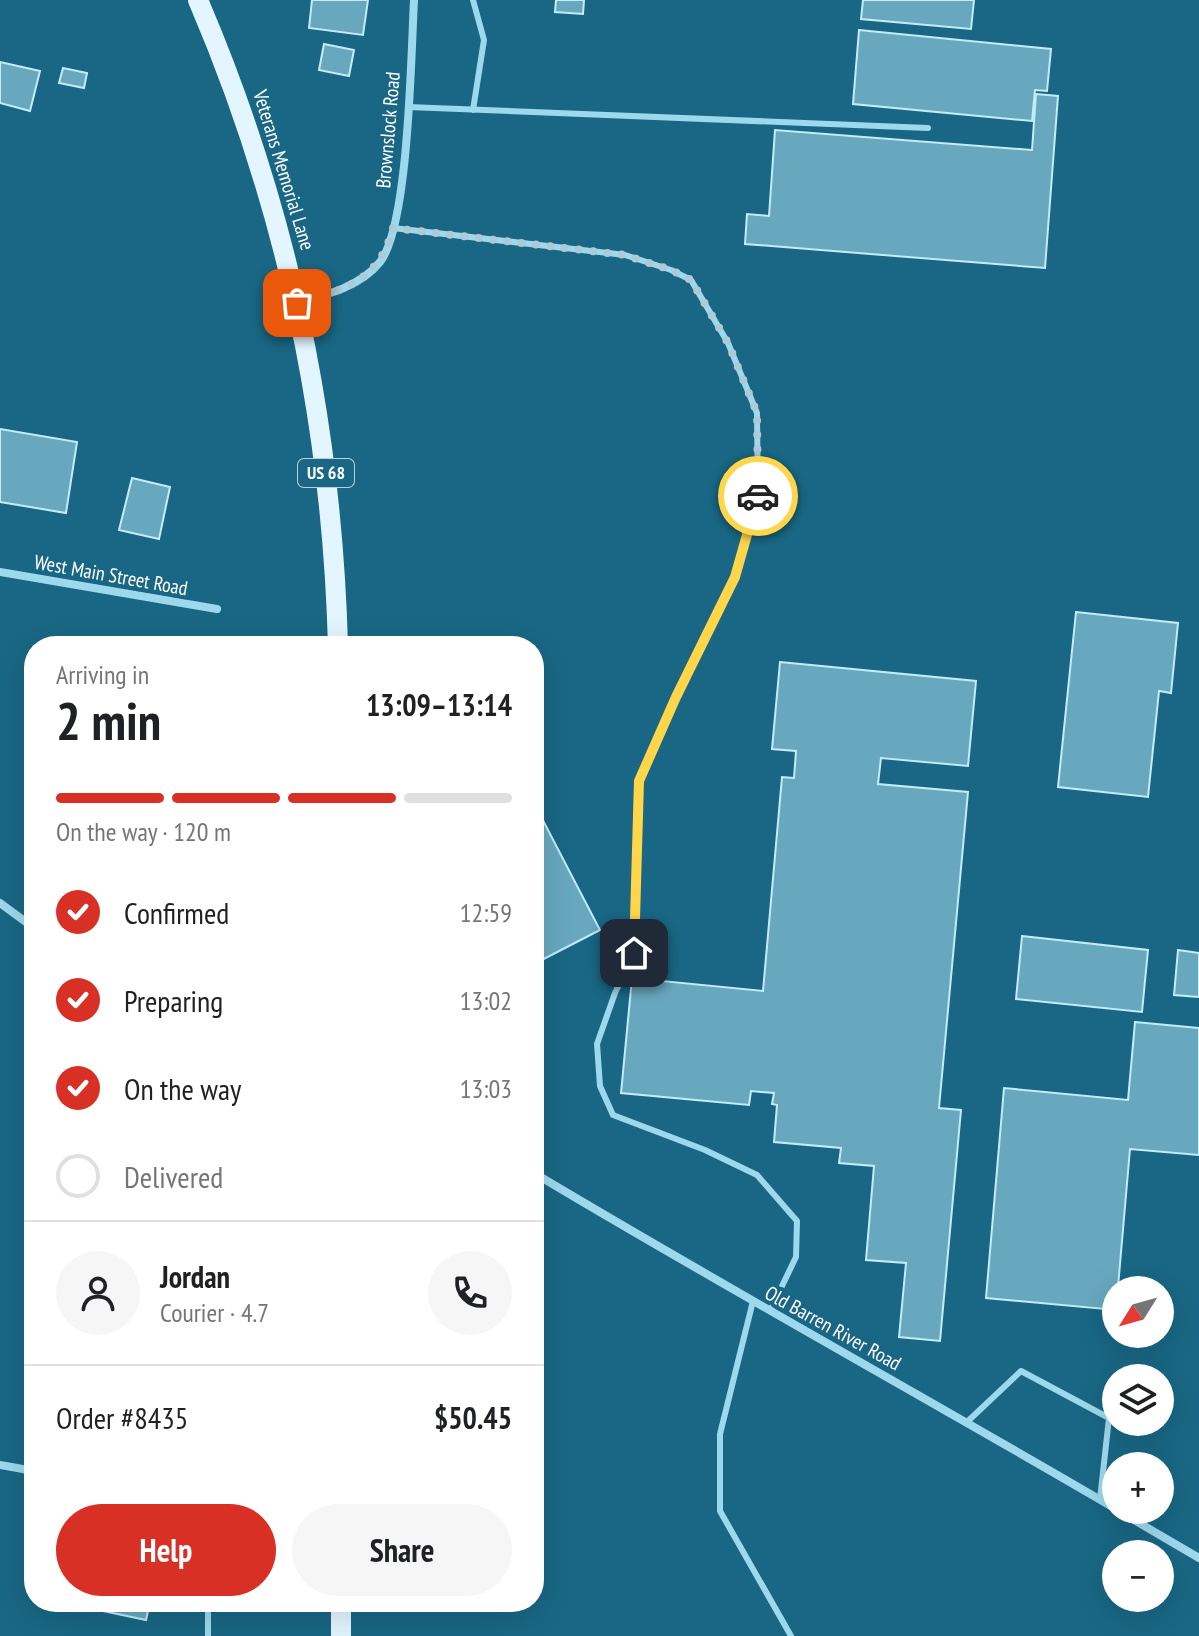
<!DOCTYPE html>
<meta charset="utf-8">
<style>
body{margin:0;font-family:"PT Sans Narrow",sans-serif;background:#f6f6f6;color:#202124;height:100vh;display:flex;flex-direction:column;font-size:30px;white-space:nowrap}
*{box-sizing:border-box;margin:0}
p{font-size:26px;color:#757577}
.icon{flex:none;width:44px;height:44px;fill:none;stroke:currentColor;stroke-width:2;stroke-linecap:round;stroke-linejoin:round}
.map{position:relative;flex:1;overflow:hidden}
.drawer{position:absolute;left:24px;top:636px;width:520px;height:976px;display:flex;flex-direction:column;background:#fff;border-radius:32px;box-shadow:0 8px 32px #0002}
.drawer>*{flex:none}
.needle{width:52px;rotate:233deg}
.fabs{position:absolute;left:1102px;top:1276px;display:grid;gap:16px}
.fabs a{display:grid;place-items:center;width:72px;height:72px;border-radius:50%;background:#fff;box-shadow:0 8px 32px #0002;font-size:40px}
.pin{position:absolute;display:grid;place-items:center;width:68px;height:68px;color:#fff;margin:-34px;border-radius:16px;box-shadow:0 4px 12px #0006}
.courier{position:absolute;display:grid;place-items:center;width:80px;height:80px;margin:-40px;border:6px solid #ffd54a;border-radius:50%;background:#fff;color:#222;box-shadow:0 2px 10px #0007}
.headline em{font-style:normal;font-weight:700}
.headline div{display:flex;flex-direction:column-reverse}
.headline{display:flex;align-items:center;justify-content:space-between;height:136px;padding:0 32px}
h1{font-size:52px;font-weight:700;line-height:60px}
.bar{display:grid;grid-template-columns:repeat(4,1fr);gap:12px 8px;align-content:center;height:96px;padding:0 32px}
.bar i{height:10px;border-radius:6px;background:#e0e0e0}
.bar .on{background:#d93025}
.bar p{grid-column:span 4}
.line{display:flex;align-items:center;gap:20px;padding:0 32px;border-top:2px solid #e0e0e0}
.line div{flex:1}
.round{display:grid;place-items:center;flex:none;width:84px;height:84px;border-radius:42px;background:#f6f6f6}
ol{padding:0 32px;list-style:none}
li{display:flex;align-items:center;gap:24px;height:88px}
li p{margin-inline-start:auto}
li .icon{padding:8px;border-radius:50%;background:#d93025;color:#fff;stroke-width:4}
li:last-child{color:#757577}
li i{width:44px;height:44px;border:4px solid #e0e0e0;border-radius:50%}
.cta{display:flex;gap:16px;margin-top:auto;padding:16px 32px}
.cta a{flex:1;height:92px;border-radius:48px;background:#d93025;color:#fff;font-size:32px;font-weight:700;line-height:92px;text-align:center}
.cta a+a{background:#f6f6f6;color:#202124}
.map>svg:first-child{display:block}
.building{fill:#68a8bf;stroke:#c3ebf9;stroke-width:2}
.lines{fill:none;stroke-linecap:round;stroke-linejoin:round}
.service{stroke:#9ed8ec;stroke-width:6}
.minor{stroke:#9ed8ec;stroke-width:8}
.primary{stroke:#e3f6ff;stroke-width:20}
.done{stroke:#aecad4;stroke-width:8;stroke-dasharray:0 14.4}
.route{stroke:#ffd54a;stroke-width:10}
.labels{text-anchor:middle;stroke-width:8;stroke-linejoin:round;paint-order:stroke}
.shield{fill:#196784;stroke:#bad1da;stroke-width:2}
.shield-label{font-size:18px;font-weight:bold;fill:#fff}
.street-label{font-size:20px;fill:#fff;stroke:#196784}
</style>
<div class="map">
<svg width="1199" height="1636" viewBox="0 0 1199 1636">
<rect width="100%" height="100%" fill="#196784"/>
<path class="building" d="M 312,0 L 368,0 L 363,35 L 309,28 Z
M 556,0 L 584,0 L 583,14 L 555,12 Z
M 863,0 L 974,0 L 971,29 L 861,19 Z
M 859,30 L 1051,49 L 1047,91 L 1035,90 L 1032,121 L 853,104 Z
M 324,44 L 354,50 L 349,76 L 319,70 Z
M 0,62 L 40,71 L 30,111 L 0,103 Z
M 63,68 L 87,73 L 84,88 L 59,83 Z
M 1036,94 L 1058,96 L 1045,268 L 745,244 L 747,214 L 769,216 L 775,130 L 1032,150 Z
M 0,429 L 77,442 L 66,513 L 0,502 Z
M 132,478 L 170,487 L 159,539 L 119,530 Z
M 1076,612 L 1178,623 L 1171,693 L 1159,691 L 1148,797 L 1058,787 Z
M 780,662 L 976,681 L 968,766 L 881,758 L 878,784 L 968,792 L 939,1108 L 961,1110 L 940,1341 L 899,1337 L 906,1263 L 866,1260 L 874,1166 L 839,1163 L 841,1148 L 774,1142 L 777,1105 L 772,1104 L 774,1093 L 751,1091 L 749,1105 L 621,1093 L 632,978 L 763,991 L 782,777 L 794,778 L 796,751 L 772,749 Z
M 534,803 L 600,930 L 534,964 Z
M 1022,936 L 1148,950 L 1142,1012 L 1016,999 Z
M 1178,950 L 1199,953 L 1199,997 L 1174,995 Z
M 1135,1022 L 1199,1028 L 1199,1155 L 1130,1149 L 1116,1310 L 986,1298 L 1004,1088 L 1128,1100 Z
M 60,1602 L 150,1602 L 146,1620 Z"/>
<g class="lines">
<path class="service" d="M 408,107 L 928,128
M 473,110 L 484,40 L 473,0
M 393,228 L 625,255 L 671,270 L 691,280 L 728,343 L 757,413 L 758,503 L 735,577 L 676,697 L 639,781 L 634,953 L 615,993 L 597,1044 L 600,1086 L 613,1115 L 705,1150 L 757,1175 L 797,1221 L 796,1257 L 770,1311
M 753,1301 L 720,1434 L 720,1511 L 791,1636
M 967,1422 L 1021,1371 L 1109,1418 L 1100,1499
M 208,1602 L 208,1636"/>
<path class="minor" d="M 298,302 C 326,295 360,287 380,262 C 409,225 411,54 414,0
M 0,572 L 217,609
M 0,903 L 34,928
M 534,1173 C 726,1288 923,1396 1116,1509
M 0,1465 L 34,1471
M 1117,1510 L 1199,1558"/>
<path class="primary" d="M 198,0 C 286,205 332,423 338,646
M 341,1636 L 341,1602"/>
</g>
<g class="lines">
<path class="done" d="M 297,303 C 345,290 379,281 393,228 L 625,255 L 671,270 L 691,280 L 728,343 L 757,413 L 758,496"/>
<path class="route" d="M 634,953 L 639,781 L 676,697 L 735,577 L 758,496"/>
</g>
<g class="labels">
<rect class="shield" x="298" y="459" width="56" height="28" rx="6"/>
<g class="shield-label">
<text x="326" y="479">US 68</text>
</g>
<g class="street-label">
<text transform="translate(388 130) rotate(-85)" y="7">Brownslock Road</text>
<text transform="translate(284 170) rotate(73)" y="7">Veterans Memorial Lane</text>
<text transform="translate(111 575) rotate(10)" y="7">West Main Street Road</text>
<text transform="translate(833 1328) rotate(29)" y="7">Old Barren River Road</text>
</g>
</g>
</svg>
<div class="fabs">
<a><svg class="needle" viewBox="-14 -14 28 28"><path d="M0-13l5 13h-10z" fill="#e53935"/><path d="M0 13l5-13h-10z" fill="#757577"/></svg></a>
<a><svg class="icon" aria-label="layers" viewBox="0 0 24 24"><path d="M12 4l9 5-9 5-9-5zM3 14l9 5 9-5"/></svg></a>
<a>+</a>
<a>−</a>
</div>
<div class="pin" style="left:297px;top:303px;background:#ea580c"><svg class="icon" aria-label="bag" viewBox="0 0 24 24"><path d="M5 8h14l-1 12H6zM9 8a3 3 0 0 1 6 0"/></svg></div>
<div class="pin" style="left:634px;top:953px;background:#1f2937"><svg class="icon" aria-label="home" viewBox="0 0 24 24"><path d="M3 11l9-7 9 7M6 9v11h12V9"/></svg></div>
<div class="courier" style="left:758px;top:496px"><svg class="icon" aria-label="car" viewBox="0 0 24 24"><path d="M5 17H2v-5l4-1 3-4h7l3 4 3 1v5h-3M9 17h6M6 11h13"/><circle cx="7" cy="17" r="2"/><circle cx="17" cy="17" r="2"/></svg></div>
<section class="drawer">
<div class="headline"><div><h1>2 min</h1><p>Arriving in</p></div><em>13:09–13:14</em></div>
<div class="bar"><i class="on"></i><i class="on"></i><i class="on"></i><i></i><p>On the way · 120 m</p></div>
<ol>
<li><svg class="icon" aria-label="check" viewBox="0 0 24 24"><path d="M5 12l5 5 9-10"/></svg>Confirmed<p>12:59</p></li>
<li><svg class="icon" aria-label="check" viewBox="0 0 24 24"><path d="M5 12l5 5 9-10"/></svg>Preparing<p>13:02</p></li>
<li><svg class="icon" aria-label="check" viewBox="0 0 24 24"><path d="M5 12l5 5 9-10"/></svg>On the way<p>13:03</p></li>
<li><i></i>Delivered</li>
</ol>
<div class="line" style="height:144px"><a class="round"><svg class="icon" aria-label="person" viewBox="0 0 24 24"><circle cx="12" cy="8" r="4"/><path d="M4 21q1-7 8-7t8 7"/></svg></a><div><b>Jordan</b><p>Courier · 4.7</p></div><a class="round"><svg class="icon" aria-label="phone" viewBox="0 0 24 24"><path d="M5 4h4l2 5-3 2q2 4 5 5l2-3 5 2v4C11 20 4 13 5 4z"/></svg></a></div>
<div class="line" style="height:104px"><div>Order #8435</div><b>$50.45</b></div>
<div class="cta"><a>Help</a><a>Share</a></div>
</section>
</div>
